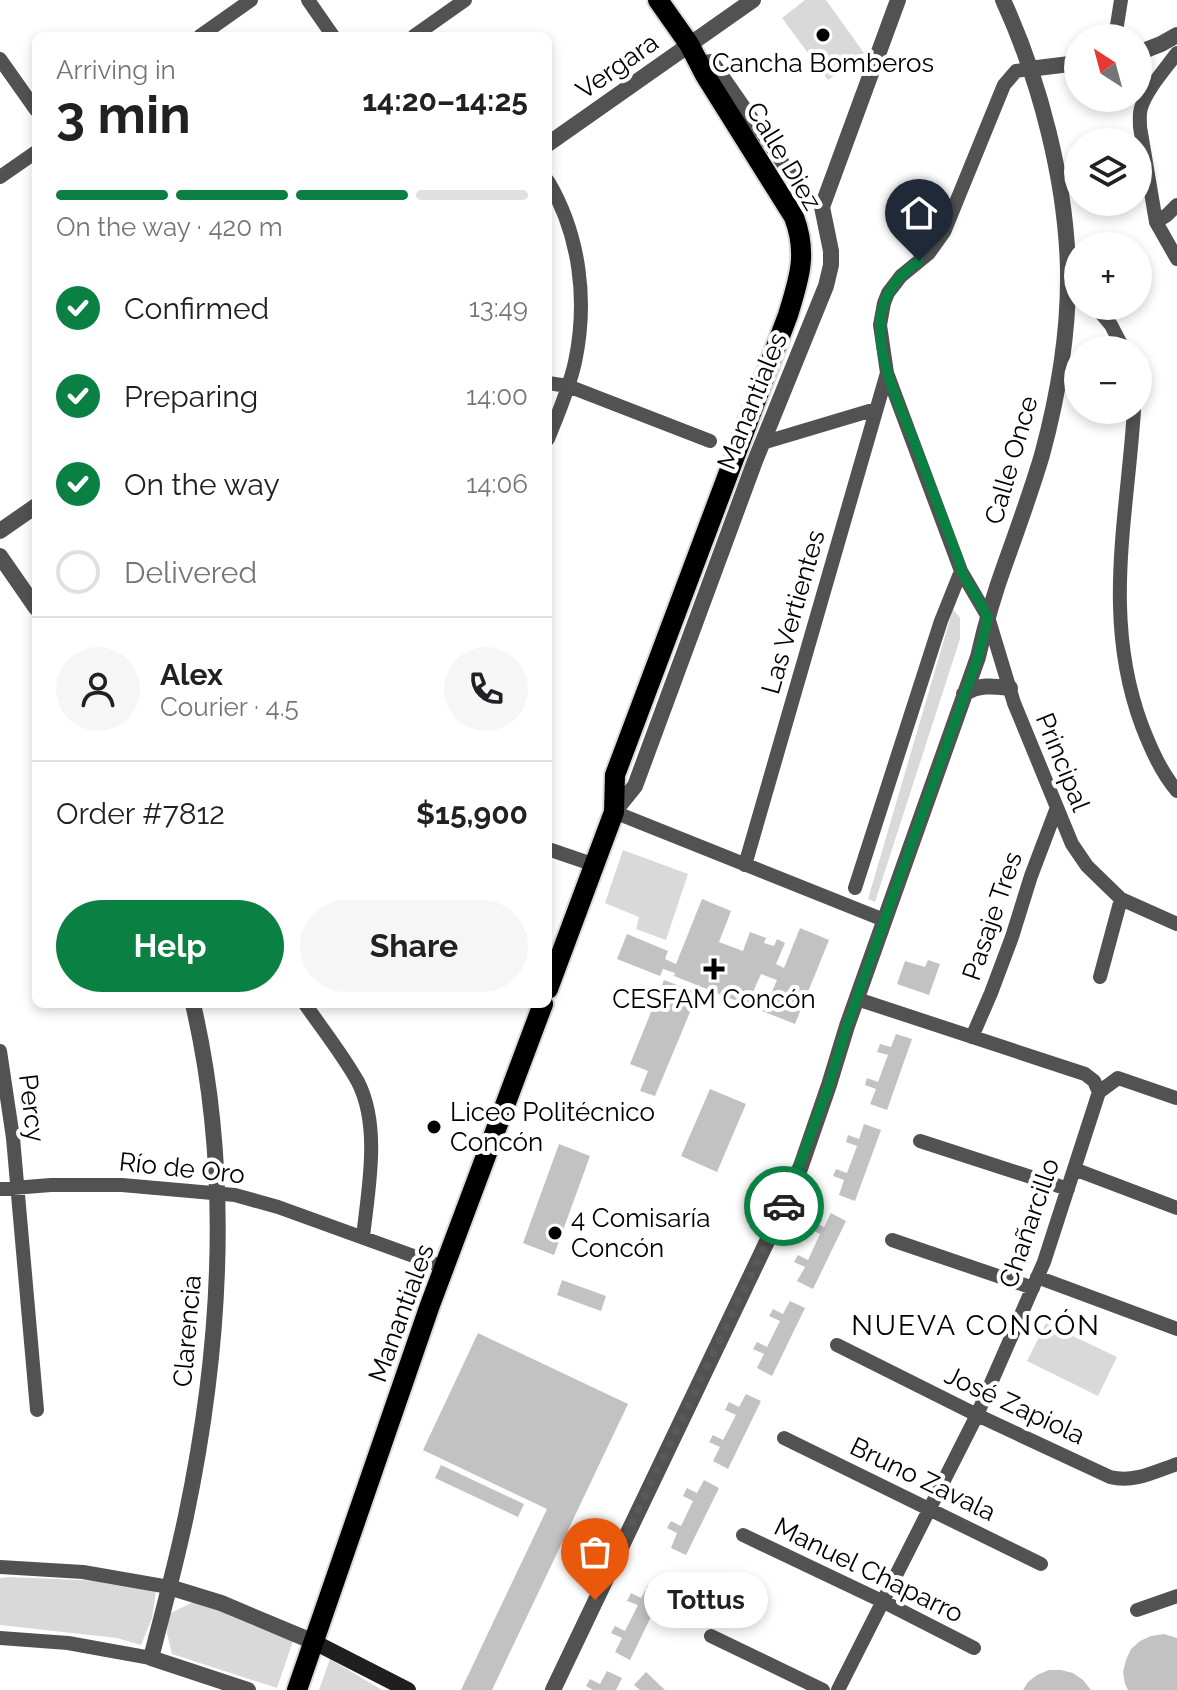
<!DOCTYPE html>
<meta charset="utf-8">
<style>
body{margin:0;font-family:Raleway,sans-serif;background:#f6f6f6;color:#202124;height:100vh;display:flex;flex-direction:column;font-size:30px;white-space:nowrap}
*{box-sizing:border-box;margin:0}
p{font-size:26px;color:#757577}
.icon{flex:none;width:44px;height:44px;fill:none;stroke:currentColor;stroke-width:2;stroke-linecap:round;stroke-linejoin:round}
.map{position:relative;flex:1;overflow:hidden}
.drawer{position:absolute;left:32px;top:32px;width:520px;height:976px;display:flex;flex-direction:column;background:#fff;border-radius:12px;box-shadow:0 4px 12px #0003}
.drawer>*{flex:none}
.needle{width:52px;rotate:324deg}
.controls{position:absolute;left:1064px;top:24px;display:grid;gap:16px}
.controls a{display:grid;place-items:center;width:88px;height:88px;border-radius:50%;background:#fff;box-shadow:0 4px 12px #0003;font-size:40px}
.pin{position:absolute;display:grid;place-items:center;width:68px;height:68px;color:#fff;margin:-82px -34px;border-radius:50% 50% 50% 0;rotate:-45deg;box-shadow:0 0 8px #0007}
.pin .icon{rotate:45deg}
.courier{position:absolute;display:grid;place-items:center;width:80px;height:80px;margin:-40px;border:6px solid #0b8043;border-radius:50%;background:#fff;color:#222;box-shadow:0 2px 10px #0007}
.bubble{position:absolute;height:56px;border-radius:28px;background:#fff;box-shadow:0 4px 12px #0003;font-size:26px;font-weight:700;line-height:56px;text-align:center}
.summary em{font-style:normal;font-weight:700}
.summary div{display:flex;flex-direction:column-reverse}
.summary{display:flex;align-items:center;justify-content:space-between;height:136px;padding:0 24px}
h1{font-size:52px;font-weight:700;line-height:60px}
.bar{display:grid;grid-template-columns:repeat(4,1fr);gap:12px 8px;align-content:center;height:96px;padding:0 24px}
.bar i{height:10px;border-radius:6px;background:#e0e0e0}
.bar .on{background:#0b8043}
.bar p{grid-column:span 4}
.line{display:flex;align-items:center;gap:20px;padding:0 24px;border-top:2px solid #e0e0e0}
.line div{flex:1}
.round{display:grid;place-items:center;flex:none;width:84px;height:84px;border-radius:42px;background:#f6f6f6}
ol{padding:0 24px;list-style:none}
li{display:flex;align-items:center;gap:24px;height:88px}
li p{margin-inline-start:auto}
li .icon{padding:8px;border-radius:50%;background:#0b8043;color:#fff;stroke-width:4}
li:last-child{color:#757577}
li i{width:44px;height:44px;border:4px solid #e0e0e0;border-radius:50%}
.button{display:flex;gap:16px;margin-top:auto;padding:16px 24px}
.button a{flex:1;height:92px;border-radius:48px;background:#0b8043;color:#fff;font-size:32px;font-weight:700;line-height:92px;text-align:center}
.button a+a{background:#f6f6f6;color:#202124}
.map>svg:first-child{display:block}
.green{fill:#d9d9d9}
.building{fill:#c2c2c2;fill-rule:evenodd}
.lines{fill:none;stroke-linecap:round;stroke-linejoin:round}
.primary-casing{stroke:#dbdbdb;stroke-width:24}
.minor{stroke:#525252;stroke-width:14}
.tertiary{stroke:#525252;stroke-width:16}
.secondary{stroke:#1f1f1f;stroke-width:16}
.primary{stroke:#000;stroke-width:20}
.done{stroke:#595959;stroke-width:8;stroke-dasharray:0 14.4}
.route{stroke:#0b8043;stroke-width:10}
.poi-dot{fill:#000;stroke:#fff;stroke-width:3}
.labels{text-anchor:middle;stroke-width:8;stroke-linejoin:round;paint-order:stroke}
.poi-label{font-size:26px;fill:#000;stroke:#fff}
.street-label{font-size:26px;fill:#000;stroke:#fff}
.neighbourhood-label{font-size:28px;letter-spacing:2px;fill:#000;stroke:#fff}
</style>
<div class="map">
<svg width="1177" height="1690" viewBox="0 0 1177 1690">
<rect width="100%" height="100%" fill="#fff"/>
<path class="green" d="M 805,0 L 826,0 L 864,53 L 828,80 L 782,18 Z
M 953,609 L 960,618 L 960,639 L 875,902 L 868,899 Z
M 623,850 L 688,874 L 666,940 L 636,929 L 639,917 L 605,903 Z
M 1046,1323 L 1117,1357 L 1098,1396 L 1027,1361 Z
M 8,1577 L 104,1581 L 156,1591 L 152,1618 L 141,1645 L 117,1638 L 0,1625 L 0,1578 Z
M 195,1601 L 293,1641 L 277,1688 L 172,1654 L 167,1633 L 169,1614 Z
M 330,1659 L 382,1690 L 319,1690 Z"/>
<path class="building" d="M 702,899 L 731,911 L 719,942 L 743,951 L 750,932 L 766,938 L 764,943 L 774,946 L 777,939 L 785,943 L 776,964 L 784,968 L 800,928 L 829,940 L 795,1024 L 674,976 L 675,973 L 663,969 L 660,976 L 617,959 L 627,934 L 668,951 L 665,959 L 676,964 ZM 761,974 L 777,980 L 769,999 L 753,992 Z
M 928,960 L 940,964 L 929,995 L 897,984 L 905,961 L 925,967 Z
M 664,980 L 698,993 L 655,1096 L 640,1091 L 648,1071 L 630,1064 Z
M 896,1034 L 912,1039 L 887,1110 L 870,1104 L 876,1089 L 865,1085 L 867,1078 L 878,1082 L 888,1055 L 877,1052 L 880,1044 L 891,1047 Z
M 710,1089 L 746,1104 L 717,1172 L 681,1156 Z
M 864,1124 L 881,1130 L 855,1201 L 839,1195 L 844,1180 L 833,1176 L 836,1169 L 847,1173 L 857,1146 L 846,1142 L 848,1135 L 859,1139 Z
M 559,1144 L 590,1156 L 554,1255 L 523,1243 Z
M 831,1213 L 846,1221 L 813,1289 L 797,1281 L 805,1267 L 794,1262 L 798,1255 L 808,1260 L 820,1234 L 810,1229 L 814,1222 L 824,1227 Z
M 562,1280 L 606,1296 L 601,1311 L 557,1295 Z
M 790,1301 L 805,1308 L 772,1376 L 757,1368 L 764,1354 L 753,1349 L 757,1342 L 767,1347 L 780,1321 L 769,1316 L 773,1309 L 783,1314 Z
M 478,1333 L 628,1404 L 492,1690 L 461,1690 L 547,1509 L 423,1450 Z
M 746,1394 L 761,1401 L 728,1469 L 713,1461 L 720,1447 L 709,1442 L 713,1435 L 723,1440 L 736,1415 L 725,1410 L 729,1402 L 739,1407 Z
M 441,1465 L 524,1504 L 518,1517 L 435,1478 Z
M 704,1480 L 719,1488 L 686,1555 L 671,1548 L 677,1533 L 667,1528 L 671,1521 L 681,1526 L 693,1501 L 683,1496 L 687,1488 L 697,1493 Z
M 648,1585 L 663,1592 L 630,1660 L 615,1652 L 622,1638 L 611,1633 L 615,1626 L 625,1631 L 638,1605 L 627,1601 L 631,1593 L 641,1598 Z
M 1164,1634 L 1177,1638 L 1177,1690 L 1128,1690 L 1125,1684 L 1123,1672 L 1126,1660 L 1131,1649 L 1140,1641 L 1151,1636 Z
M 1049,1670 L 1061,1670 L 1073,1673 L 1083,1680 L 1091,1690 L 1023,1690 L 1028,1682 L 1037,1675 Z
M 607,1671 L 622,1678 L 616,1690 L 593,1690 L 586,1686 L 590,1679 L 600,1684 Z
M 646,1672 L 665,1690 L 640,1690 L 634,1685 Z"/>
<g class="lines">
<defs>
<path id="primary" d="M 548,989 L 614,812 L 615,775 L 788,315 C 799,279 808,254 794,217 L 705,75 L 689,44 L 658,0
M 297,1690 L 430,1305 L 543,1004"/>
</defs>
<use href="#primary" class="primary-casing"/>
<path class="minor" d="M 308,0 L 333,36
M 200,36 L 251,0
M 414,36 L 465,0
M 1115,38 L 1121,0
M 1177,53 C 1166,68 1146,90 1141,108 C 1139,114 1140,121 1140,127 L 1156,222 L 1177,259
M 0,59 L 36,110
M 698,63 L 712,61 L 805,195
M 1029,69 L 1016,71 L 1004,85 L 944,232 L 929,253 L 901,276 L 888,293 L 884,303 L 880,325 L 887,373 L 961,571 L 988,617 L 1014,703 L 1072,844 L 1087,866 L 1121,899 L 1177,924
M 0,177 L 36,152
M 548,181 C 580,235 588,301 575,362 C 569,389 558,414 548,439
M 1156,222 L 1167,215 L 1177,205
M 1095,306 L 1111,325 L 1124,350
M 548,383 L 568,386 L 710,441
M 1134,410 C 1127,520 1102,619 1142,726 C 1151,749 1161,772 1177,791
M 762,443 L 876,409
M 614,812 L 884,920
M 548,849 L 595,865
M 745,865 L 887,373
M 855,888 L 941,621 L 961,571
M 1100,977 L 1121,899
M 305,1004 C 323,1030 343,1055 358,1082 C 381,1127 368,1190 363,1237
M 972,1037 L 991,993 L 1012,937 L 1031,876 L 1056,810
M 0,1051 L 13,1138 L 37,1410
M 1099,1092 L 1118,1078 L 1176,1098
M 920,1141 L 1068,1189
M 1074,1169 L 1177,1208
M 0,1189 L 51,1185 L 122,1185 L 235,1195 L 278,1207 L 444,1267
M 892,1240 L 1033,1288
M 1037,1277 L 1177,1329
M 837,1345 L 977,1415 L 1110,1477 C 1134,1483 1154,1472 1177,1464
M 784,1438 L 1041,1564
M 743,1535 L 884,1602 L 974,1648
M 0,1567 L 83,1572 L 169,1587
M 1137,1610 L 1177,1596
M 711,1636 L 823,1690
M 0,1638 L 68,1643 L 151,1658
M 838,1690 L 977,1415 L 1044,1262 L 1099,1092 L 1094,1081 L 1085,1074 L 857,999"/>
<path class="tertiary" d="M 1138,53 L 1161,44 L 1177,35
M 1029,69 L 1078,63
M 548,144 L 753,0
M 0,531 L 36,506
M 0,556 L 36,608
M 964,694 C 978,684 993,686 1010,688
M 614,812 L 635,786 L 755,461 L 826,286 L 831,265 L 831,251 L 822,207 L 898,0
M 193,1004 C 232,1172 221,1349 186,1516 C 176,1564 163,1611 151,1658 L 248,1690
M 169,1587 L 221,1603 L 314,1642
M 553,1690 L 783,1208 L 801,1166 L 829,1085 L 847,1026 L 978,657 C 985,626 994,594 1005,564 C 1018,528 1031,492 1042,455 C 1058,396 1069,331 1068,270 C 1066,181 1040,81 1003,0"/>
<path class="secondary" d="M 314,1642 L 408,1690"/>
<use href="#primary" class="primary"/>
</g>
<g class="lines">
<path class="done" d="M 595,1600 L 784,1206"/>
<path class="route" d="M 784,1206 L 829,1085 L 847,1026 L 978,657 L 988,617 L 961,571 L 958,558 C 944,522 931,486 917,449 C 902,411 874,356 881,315 C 885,291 900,274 919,261"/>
</g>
<g class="poi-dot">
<circle cx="823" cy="35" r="8"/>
<path d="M710 957h8v8h8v8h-8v8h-8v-8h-8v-8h8z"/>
<circle cx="434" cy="1127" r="8"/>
<circle cx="555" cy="1233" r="8"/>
</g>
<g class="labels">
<g class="poi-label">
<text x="823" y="72">Cancha Bomberos</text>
<text x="714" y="1008">CESFAM Concón</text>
<text x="450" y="1121" text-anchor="start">Liceo Politécnico<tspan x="450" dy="30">Concón</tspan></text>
<text x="571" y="1227" text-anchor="start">4 Comisaría<tspan x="571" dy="30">Concón</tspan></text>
</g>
<g class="street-label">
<text transform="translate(617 66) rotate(-35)" y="9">Vergara</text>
<text transform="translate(784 156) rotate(59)" y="9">Calle Diez</text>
<text transform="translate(752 401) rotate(-68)" y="9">Manantiales</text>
<text transform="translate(1011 460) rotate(-74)" y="9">Calle Once</text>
<text transform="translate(793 612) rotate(-74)" y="9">Las Vertientes</text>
<text transform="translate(1063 762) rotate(68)" y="9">Principal</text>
<text transform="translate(992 916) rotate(-71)" y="9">Pasaje Tres</text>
<text transform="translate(32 1108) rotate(83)" y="9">Percy</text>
<text transform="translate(182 1168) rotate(6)" y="9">Río de Oro</text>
<text transform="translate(1029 1223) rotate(-71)" y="9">Chañarcillo</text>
<text transform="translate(401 1313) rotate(-70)" y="9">Manantiales</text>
<text transform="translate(187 1331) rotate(-85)" y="9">Clarencia</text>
<text transform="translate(1015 1405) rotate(25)" y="9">José Zapiola</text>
<text transform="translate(923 1479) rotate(26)" y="9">Bruno Zavala</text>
<text transform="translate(869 1570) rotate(26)" y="9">Manuel Chaparro</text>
</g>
<g class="neighbourhood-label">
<text x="976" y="1335">NUEVA CONCÓN</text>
</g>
</g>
</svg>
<div class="controls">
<a><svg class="needle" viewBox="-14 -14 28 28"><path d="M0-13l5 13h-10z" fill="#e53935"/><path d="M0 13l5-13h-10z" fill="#757577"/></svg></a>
<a><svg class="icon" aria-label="layers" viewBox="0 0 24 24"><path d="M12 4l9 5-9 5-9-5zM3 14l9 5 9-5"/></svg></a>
<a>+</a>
<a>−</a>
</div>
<div class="pin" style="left:595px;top:1600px;background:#ea580c"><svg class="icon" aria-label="bag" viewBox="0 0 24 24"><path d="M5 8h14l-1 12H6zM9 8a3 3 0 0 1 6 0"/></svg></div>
<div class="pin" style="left:919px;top:261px;background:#1f2937"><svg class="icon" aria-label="home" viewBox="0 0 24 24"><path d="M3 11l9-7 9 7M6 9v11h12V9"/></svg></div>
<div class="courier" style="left:784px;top:1206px"><svg class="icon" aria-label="car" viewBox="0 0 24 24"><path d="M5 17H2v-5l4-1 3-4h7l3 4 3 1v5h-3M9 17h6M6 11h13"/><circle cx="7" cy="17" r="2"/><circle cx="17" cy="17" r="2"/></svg></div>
<div class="bubble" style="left:644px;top:1572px;width:124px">Tottus</div>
<section class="drawer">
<div class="summary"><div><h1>3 min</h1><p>Arriving in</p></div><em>14:20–14:25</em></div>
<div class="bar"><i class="on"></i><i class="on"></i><i class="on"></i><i></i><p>On the way · 420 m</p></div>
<ol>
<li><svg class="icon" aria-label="check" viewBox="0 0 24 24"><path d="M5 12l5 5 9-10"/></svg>Confirmed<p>13:49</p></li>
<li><svg class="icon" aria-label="check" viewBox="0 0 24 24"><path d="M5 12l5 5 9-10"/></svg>Preparing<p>14:00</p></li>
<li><svg class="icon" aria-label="check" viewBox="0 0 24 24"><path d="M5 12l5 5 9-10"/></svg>On the way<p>14:06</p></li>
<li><i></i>Delivered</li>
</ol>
<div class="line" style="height:144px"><a class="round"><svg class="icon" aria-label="person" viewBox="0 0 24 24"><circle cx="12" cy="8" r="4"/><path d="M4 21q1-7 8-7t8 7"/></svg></a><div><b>Alex</b><p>Courier · 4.5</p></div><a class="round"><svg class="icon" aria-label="phone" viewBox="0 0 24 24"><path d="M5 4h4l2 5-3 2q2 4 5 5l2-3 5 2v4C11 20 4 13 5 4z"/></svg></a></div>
<div class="line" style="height:104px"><div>Order #7812</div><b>$15,900</b></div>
<div class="button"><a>Help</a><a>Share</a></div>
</section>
</div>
